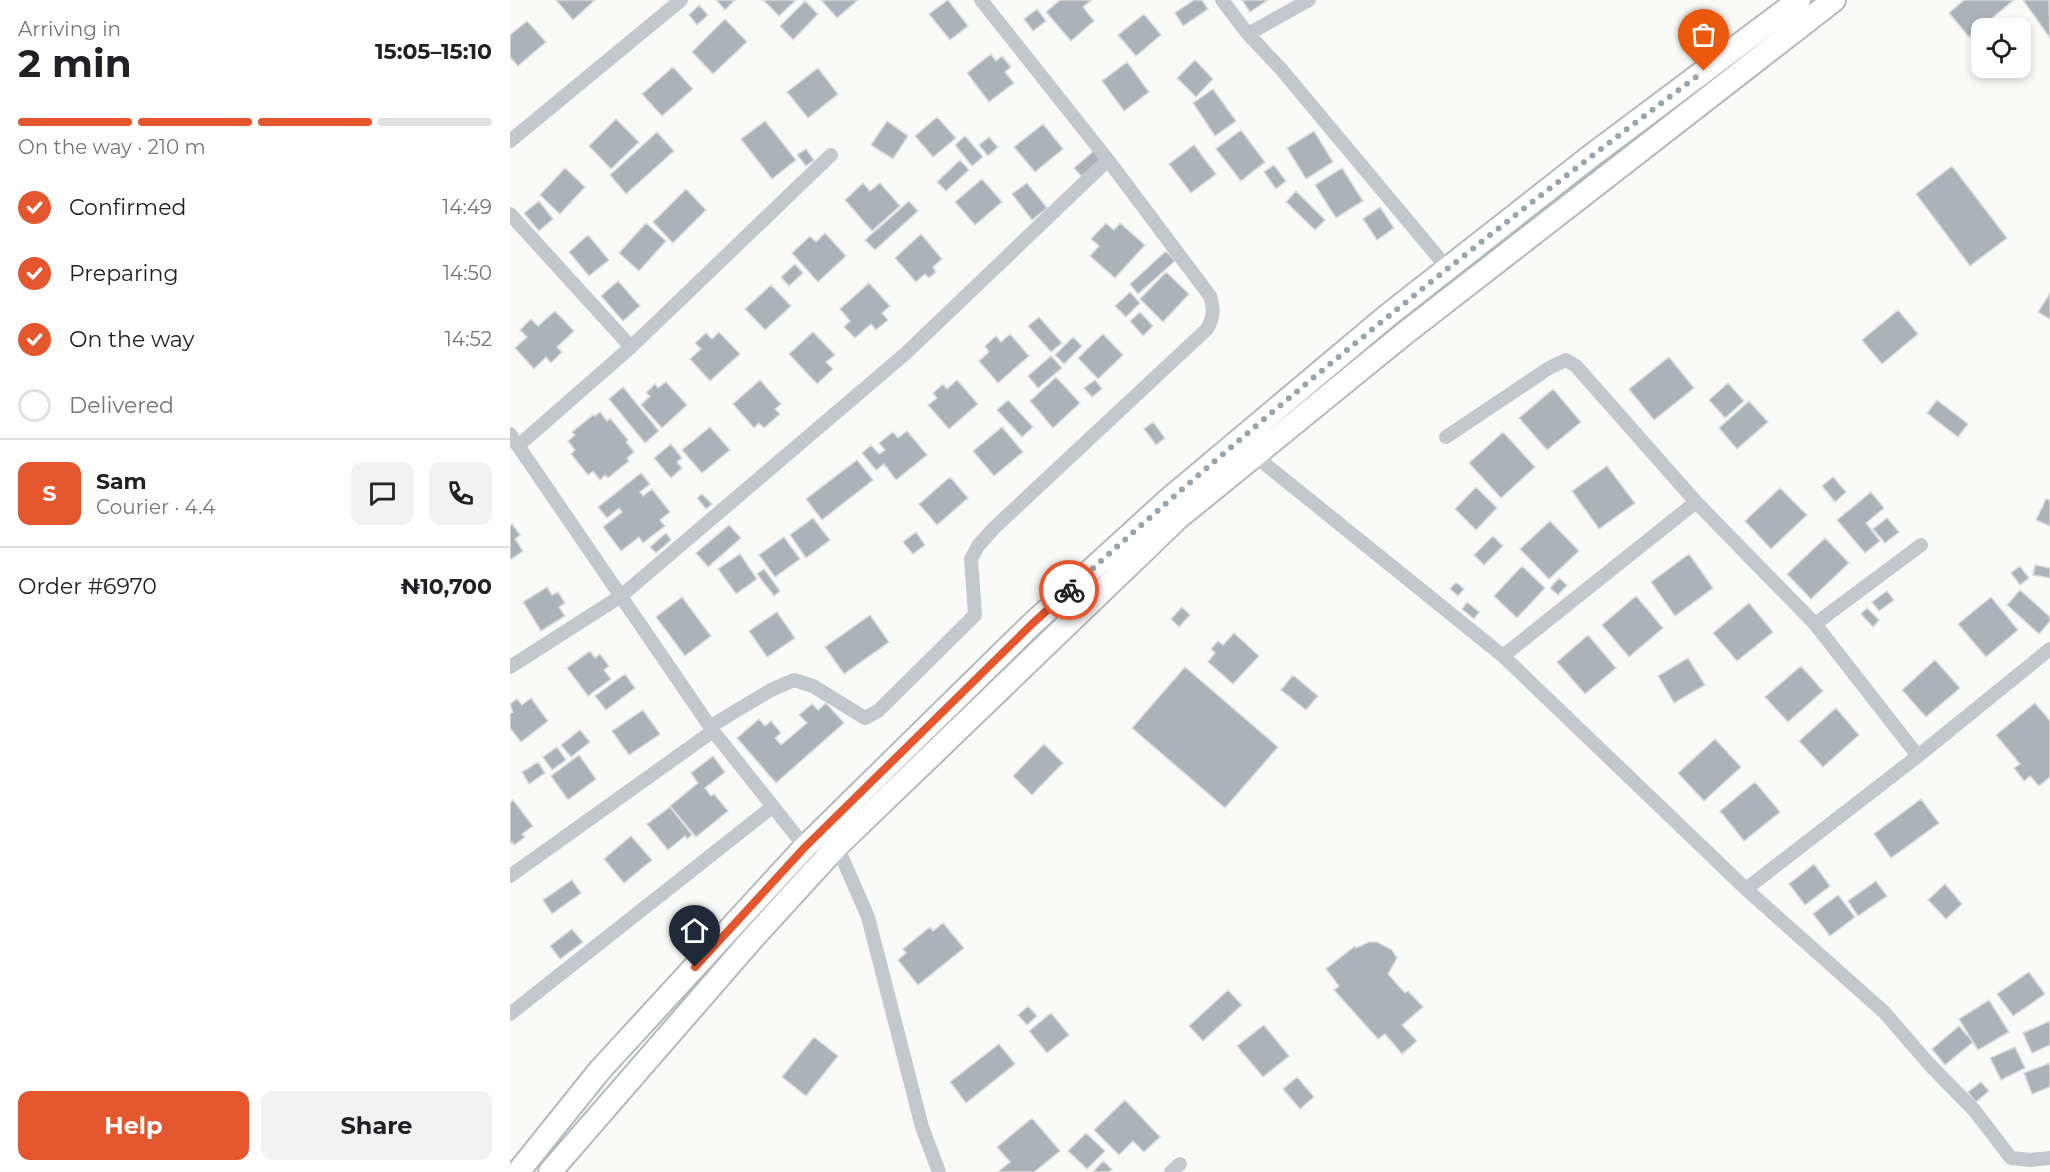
<!DOCTYPE html>
<meta charset="utf-8">
<style>
body{margin:0;font-family:Montserrat,sans-serif;background:#f2f2f2;color:#202124;height:100vh;display:flex;flex-direction:column;font-size:22px;white-space:nowrap}
*{box-sizing:border-box;margin:0}
p{font-size:20px;color:#757577}
.icon{flex:none;width:33px;height:33px;fill:none;stroke:currentColor;stroke-width:2;stroke-linecap:round;stroke-linejoin:round}
.map{position:relative;flex:1;overflow:hidden}
.panel{display:flex;flex-direction:column;background:#fff;width:510px}
.panel>*{flex:none}
.controls{position:absolute;left:1461px;top:18px;display:grid;gap:12px}
.controls a{display:grid;place-items:center;width:60px;height:60px;border-radius:12px;background:#fff;box-shadow:0 3px 9px #0003;font-size:30px}
.pin{position:absolute;display:grid;place-items:center;width:51px;height:51px;color:#fff;margin:-62px -26px;border-radius:50% 50% 50% 0;rotate:-45deg;box-shadow:0 0 6px #0007}
.pin .icon{rotate:45deg}
.courier{position:absolute;display:grid;place-items:center;width:60px;height:60px;margin:-30px;border:4px solid #e4572e;border-radius:50%;background:#fff;color:#222;box-shadow:0 2px 8px #0007}
.head em{font-style:normal;font-weight:700}
.head div{display:flex;flex-direction:column-reverse}
.head{display:flex;align-items:center;justify-content:space-between;height:102px;padding:0 18px}
h1{font-size:39px;font-weight:700;line-height:45px}
.bar{display:grid;grid-template-columns:repeat(4,1fr);gap:9px 6px;align-content:center;height:72px;padding:0 18px}
.bar i{height:8px;border-radius:4px;background:#e0e0e0}
.bar .current{background:#e4572e}
.bar p{grid-column:span 4}
.line{display:flex;align-items:center;gap:15px;padding:0 18px;border-top:2px solid #e0e0e0}
.line div{flex:1}
.round{display:grid;place-items:center;flex:none;width:63px;height:63px;border-radius:12px;background:#f2f2f2}
ol{padding:0 18px;list-style:none}
li{display:flex;align-items:center;gap:18px;height:66px}
li p{margin-inline-start:auto}
li .icon{padding:6px;border-radius:50%;background:#e4572e;color:#fff;stroke-width:4}
li:last-child{color:#757577}
li i{width:33px;height:33px;border:3px solid #e0e0e0;border-radius:50%}
.button{display:flex;gap:12px;margin-top:auto;padding:12px 18px}
.button a{flex:1;height:69px;border-radius:12px;background:#e4572e;color:#fff;font-size:24px;font-weight:700;line-height:69px;text-align:center}
.button a+a{background:#f2f2f2;color:#202124}
main{display:flex;flex:1;min-height:0}
.map>svg:first-child{display:block}
.building{fill:#aab3b9;stroke:#dcdcda;stroke-width:1.5}
.lines{fill:none;stroke-linecap:round;stroke-linejoin:round}
.trunk-casing{stroke:#b4b9bd;stroke-width:26}
.minor{stroke:#c3c8cc;stroke-width:14}
.trunk{stroke:#fff;stroke-width:22}
.done{stroke:#99a4ac;stroke-width:6;stroke-dasharray:0 10.8}
.route{stroke:#e4572e;stroke-width:8}
</style>
<main>
<section class="panel">
<div class="head"><div><h1>2 min</h1><p>Arriving in</p></div><em>15:05–15:10</em></div>
<div class="bar"><i class="current"></i><i class="current"></i><i class="current"></i><i></i><p>On the way · 210 m</p></div>
<ol>
<li><svg class="icon" aria-label="check" viewBox="0 0 24 24"><path d="M5 12l5 5 9-10"/></svg>Confirmed<p>14:49</p></li>
<li><svg class="icon" aria-label="check" viewBox="0 0 24 24"><path d="M5 12l5 5 9-10"/></svg>Preparing<p>14:50</p></li>
<li><svg class="icon" aria-label="check" viewBox="0 0 24 24"><path d="M5 12l5 5 9-10"/></svg>On the way<p>14:52</p></li>
<li><i></i>Delivered</li>
</ol>
<div class="line" style="height:108px"><b class="round" style="background:#e4572e;color:#fff">S</b><div><b>Sam</b><p>Courier · 4.4</p></div><a class="round"><svg class="icon" aria-label="chat" viewBox="0 0 24 24"><path d="M4 5h16v11H9l-5 4z"/></svg></a><a class="round"><svg class="icon" aria-label="phone" viewBox="0 0 24 24"><path d="M5 4h4l2 5-3 2q2 4 5 5l2-3 5 2v4C11 20 4 13 5 4z"/></svg></a></div>
<div class="line" style="height:78px"><div>Order #6970</div><b>₦10,700</b></div>
<div class="button"><a>Help</a><a>Share</a></div>
</section>
<div class="map">
<svg width="1540" height="1172" viewBox="0 0 1540 1172">
<rect width="100%" height="100%" fill="#fafaf8"/>
<path class="building" d="M 46,0 L 85,0 L 63,20 Z
M 206,0 L 225,0 L 215,10 Z
M 253,0 L 286,0 L 269,16 Z
M 311,0 L 348,0 L 327,18 Z
M 438,0 L 458,26 L 440,40 L 419,14 Z
M 550,0 L 582,0 L 573,7 L 584,21 L 561,41 L 536,12 Z
M 684,0 L 692,0 L 698,9 L 673,26 L 665,13 Z
M 732,0 L 758,0 L 740,12 Z
M 1454,0 L 1504,0 L 1459,37 L 1439,13 Z
M 1513,0 L 1539,0 L 1540,38 Z
M 295,1 L 308,14 L 283,40 L 270,26 Z
M 189,5 L 198,15 L 187,25 L 179,15 Z
M 527,9 L 536,21 L 523,31 L 514,19 Z
M 634,14 L 651,35 L 626,56 L 608,35 Z
M 215,19 L 237,42 L 203,74 L 182,52 Z
M 17,21 L 36,42 L 8,66 L 0,57 L 0,35 Z
M 481,54 L 486,61 L 492,56 L 501,67 L 495,72 L 504,83 L 479,102 L 457,73 Z
M 685,60 L 703,79 L 686,97 L 667,78 Z
M 617,62 L 639,92 L 614,111 L 592,81 Z
M 163,67 L 183,89 L 152,116 L 132,94 Z
M 308,68 L 328,94 L 298,118 L 277,92 Z
M 703,89 L 726,121 L 705,136 L 683,103 Z
M 427,117 L 446,138 L 423,157 L 405,136 Z
M 106,119 L 129,142 L 101,169 L 79,146 Z
M 255,121 L 286,160 L 262,179 L 231,139 Z
M 377,121 L 398,136 L 383,159 L 361,145 Z
M 533,124 L 553,149 L 525,172 L 504,147 Z
M 731,130 L 755,162 L 731,181 L 706,149 Z
M 804,131 L 823,162 L 796,179 L 777,148 Z
M 147,132 L 164,151 L 116,194 L 100,175 Z
M 455,136 L 473,157 L 462,166 L 445,145 Z
M 479,137 L 488,147 L 478,156 L 469,145 Z
M 684,145 L 706,174 L 681,193 L 659,164 Z
M 296,149 L 304,160 L 296,166 L 287,155 Z
M 586,149 L 595,160 L 574,179 L 564,168 Z
M 450,160 L 459,170 L 436,191 L 427,182 Z
M 764,165 L 776,181 L 766,189 L 754,172 Z
M 1442,166 L 1497,238 L 1460,266 L 1406,194 Z
M 55,168 L 75,187 L 50,214 L 30,195 Z
M 832,168 L 853,201 L 826,218 L 805,185 Z
M 472,179 L 492,202 L 465,225 L 445,202 Z
M 353,183 L 360,191 L 370,183 L 390,206 L 362,231 L 335,200 Z
M 517,183 L 537,208 L 522,220 L 502,194 Z
M 176,189 L 196,210 L 163,243 L 143,222 Z
M 786,191 L 815,220 L 805,230 L 776,202 Z
M 29,201 L 43,219 L 29,231 L 14,213 Z
M 399,201 L 408,211 L 365,250 L 355,240 Z
M 870,207 L 884,228 L 867,240 L 853,219 Z
M 136,223 L 156,241 L 129,271 L 109,253 Z
M 596,223 L 604,230 L 610,223 L 635,245 L 605,278 L 580,256 L 589,246 L 581,239 Z
M 315,233 L 336,256 L 308,282 L 282,253 L 300,236 L 306,242 Z
M 411,234 L 432,259 L 423,267 L 426,272 L 419,278 L 415,274 L 406,282 L 385,258 Z
M 78,235 L 99,260 L 79,276 L 59,252 Z
M 656,251 L 665,261 L 628,294 L 620,284 Z
M 285,264 L 293,273 L 279,286 L 271,277 Z
M 656,272 L 679,294 L 653,322 L 630,299 Z
M 108,281 L 130,306 L 113,321 L 91,296 Z
M 359,283 L 380,306 L 372,313 L 378,320 L 366,330 L 361,324 L 345,338 L 334,327 L 340,321 L 330,309 Z
M 261,285 L 281,306 L 255,330 L 235,309 Z
M 620,292 L 630,303 L 616,317 L 605,306 Z
M 1540,293 L 1540,319 L 1528,312 Z
M 1388,310 L 1408,334 L 1372,364 L 1352,340 Z
M 45,311 L 64,331 L 47,347 L 52,352 L 41,363 L 36,357 L 24,369 L 5,348 L 17,337 L 10,330 L 21,319 L 28,326 Z
M 630,312 L 643,326 L 633,336 L 620,321 Z
M 529,317 L 552,343 L 541,352 L 518,326 Z
M 209,332 L 230,354 L 200,381 L 180,359 L 191,349 L 185,343 L 196,333 L 202,339 Z
M 303,332 L 325,355 L 316,362 L 323,369 L 307,384 L 279,354 Z
M 500,334 L 519,356 L 488,383 L 469,361 L 479,352 L 475,346 L 486,336 L 491,342 Z
M 593,334 L 613,355 L 588,379 L 568,358 Z
M 563,337 L 572,346 L 554,364 L 545,355 Z
M 541,356 L 552,368 L 528,388 L 518,376 Z
M 1159,357 L 1184,388 L 1144,420 L 1119,389 Z
M 546,377 L 570,403 L 543,428 L 520,401 Z
M 250,380 L 271,404 L 265,409 L 270,414 L 254,428 L 249,423 L 244,428 L 223,404 Z
M 447,380 L 468,404 L 439,429 L 418,405 L 427,398 L 423,393 L 433,384 L 437,389 Z
M 585,380 L 592,389 L 582,397 L 574,388 Z
M 156,382 L 177,405 L 152,428 L 131,405 L 140,396 L 136,393 L 145,384 L 148,388 Z
M 1218,383 L 1234,401 L 1215,418 L 1199,400 Z
M 113,387 L 149,431 L 135,443 L 99,399 Z
M 1043,389 L 1071,422 L 1037,450 L 1009,418 Z
M 498,400 L 523,427 L 512,437 L 487,410 Z
M 1427,400 L 1458,424 L 1448,437 L 1417,413 Z
M 1239,401 L 1258,422 L 1227,449 L 1209,428 Z
M 90,412 L 97,421 L 100,418 L 118,440 L 116,442 L 124,452 L 117,458 L 119,461 L 98,478 L 95,475 L 90,480 L 83,471 L 78,475 L 61,454 L 65,450 L 58,441 L 65,435 L 62,432 L 83,415 L 85,416 Z
M 643,422 L 655,438 L 646,445 L 634,429 Z
M 200,427 L 220,450 L 192,473 L 172,450 Z
M 492,427 L 513,452 L 484,476 L 463,451 Z
M 397,431 L 417,455 L 386,480 L 374,464 L 366,470 L 352,453 L 361,445 L 369,454 L 375,450 L 369,443 L 383,432 L 388,438 Z
M 993,432 L 1025,467 L 991,498 L 959,463 Z
M 161,444 L 172,458 L 167,462 L 172,468 L 161,478 L 144,458 Z
M 347,460 L 363,480 L 312,520 L 296,499 Z
M 1097,466 L 1125,503 L 1089,529 L 1062,491 Z
M 131,473 L 140,484 L 130,492 L 133,496 L 142,489 L 160,512 L 150,520 L 155,526 L 133,543 L 129,537 L 111,551 L 93,527 L 112,512 L 109,508 L 97,518 L 88,507 Z
M 440,477 L 458,498 L 427,525 L 409,504 Z
M 1323,477 L 1336,492 L 1325,502 L 1312,486 Z
M 966,487 L 987,508 L 966,530 L 945,509 Z
M 1270,488 L 1297,515 L 1261,549 L 1235,521 Z
M 1361,492 L 1374,508 L 1356,523 L 1370,541 L 1355,553 L 1327,520 Z
M 192,494 L 202,504 L 196,509 L 187,498 Z
M 1536,499 L 1540,500 L 1540,526 L 1526,520 Z
M 303,518 L 320,540 L 296,558 L 280,535 Z
M 1377,518 L 1389,532 L 1375,543 L 1363,529 Z
M 1040,521 L 1069,551 L 1039,579 L 1010,549 Z
M 2,524 L 10,535 L 5,539 L 13,551 L 0,560 L 0,526 Z
M 219,525 L 231,538 L 198,567 L 186,553 Z
M 406,532 L 415,545 L 403,554 L 393,542 Z
M 156,533 L 161,540 L 146,553 L 140,547 Z
M 983,536 L 993,546 L 974,565 L 964,555 Z
M 274,537 L 290,559 L 265,577 L 249,555 Z
M 1315,538 L 1339,563 L 1301,599 L 1277,574 Z
M 230,554 L 247,579 L 226,594 L 208,569 Z
M 1179,554 L 1203,588 L 1165,616 L 1141,582 Z
M 1525,565 L 1540,568 L 1540,578 L 1523,575 Z
M 1012,566 L 1035,588 L 1007,618 L 984,596 Z
M 1510,566 L 1519,578 L 1510,585 L 1501,573 Z
M 254,569 L 270,591 L 264,596 L 247,574 Z
M 1049,578 L 1057,585 L 1048,595 L 1040,588 Z
M 946,582 L 954,589 L 948,596 L 940,589 Z
M 37,587 L 42,595 L 48,592 L 55,603 L 49,607 L 55,616 L 31,631 L 13,602 Z
M 1510,590 L 1540,617 L 1540,621 L 1529,634 L 1497,605 Z
M 1377,591 L 1384,600 L 1369,611 L 1362,602 Z
M 1126,596 L 1153,628 L 1119,657 L 1092,625 Z
M 172,597 L 201,636 L 175,656 L 146,617 Z
M 1481,597 L 1508,630 L 1476,657 L 1448,624 Z
M 957,602 L 969,612 L 964,619 L 952,609 Z
M 1239,603 L 1263,632 L 1227,661 L 1203,633 Z
M 672,607 L 680,615 L 669,627 L 661,619 Z
M 1357,608 L 1369,620 L 1363,627 L 1351,614 Z
M 267,612 L 285,638 L 257,657 L 239,631 Z
M 360,615 L 379,642 L 334,674 L 315,647 Z
M 724,633 L 749,656 L 723,684 L 698,662 L 705,653 L 701,649 L 708,641 L 713,645 Z
M 1078,635 L 1106,668 L 1075,694 L 1047,662 Z
M 80,651 L 85,658 L 90,654 L 99,666 L 94,670 L 101,679 L 78,696 L 57,668 Z
M 1178,658 L 1195,685 L 1164,703 L 1148,676 Z
M 1425,660 L 1450,688 L 1416,717 L 1392,690 Z
M 1291,666 L 1313,691 L 1278,722 L 1255,697 Z
M 675,667 L 768,747 L 715,808 L 622,728 Z
M 115,674 L 125,688 L 96,710 L 85,696 Z
M 783,675 L 808,696 L 796,710 L 771,690 Z
M 21,698 L 38,721 L 11,742 L 0,728 L 0,714 L 3,712 L 0,704 L 7,699 L 12,705 Z
M 316,703 L 334,723 L 266,783 L 227,738 L 249,719 L 255,726 L 261,721 L 271,733 L 265,738 L 271,745 L 297,723 L 289,715 L 302,704 L 308,710 Z
M 1525,703 L 1540,721 L 1540,777 L 1529,786 L 1520,776 L 1514,781 L 1504,768 L 1510,764 L 1486,735 Z
M 1326,708 L 1349,735 L 1313,767 L 1289,741 Z
M 133,710 L 150,734 L 119,755 L 102,731 Z
M 70,730 L 80,742 L 61,757 L 51,745 Z
M 1205,739 L 1231,767 L 1194,801 L 1168,773 Z
M 534,744 L 553,763 L 522,795 L 503,776 Z
M 47,747 L 56,760 L 42,770 L 33,757 Z
M 69,755 L 86,779 L 58,800 L 41,776 Z
M 203,756 L 215,772 L 195,788 L 201,796 L 204,794 L 218,811 L 186,837 L 160,806 L 188,783 L 181,773 Z
M 28,762 L 35,773 L 19,784 L 12,772 Z
M 1245,782 L 1270,812 L 1234,841 L 1210,811 Z
M 1411,799 L 1429,823 L 1381,858 L 1364,834 Z
M 3,800 L 23,826 L 12,834 L 15,837 L 4,845 L 2,842 L 0,844 L 0,803 Z
M 160,807 L 182,835 L 177,839 L 175,836 L 158,850 L 137,824 Z
M 121,836 L 142,860 L 114,883 L 94,859 Z
M 1304,864 L 1320,886 L 1295,905 L 1279,884 Z
M 62,880 L 71,893 L 42,914 L 33,900 Z
M 1366,881 L 1377,896 L 1348,916 L 1338,901 Z
M 1435,884 L 1452,904 L 1436,919 L 1418,900 Z
M 1328,895 L 1345,917 L 1320,936 L 1303,914 Z
M 433,923 L 454,948 L 408,985 L 388,960 L 396,953 L 393,949 L 420,927 L 423,931 Z
M 62,929 L 73,942 L 50,959 L 40,946 Z
M 859,942 L 867,942 L 882,950 L 887,958 L 878,974 L 895,993 L 898,991 L 913,1007 L 892,1025 L 907,1041 L 892,1054 L 875,1034 L 868,1039 L 824,990 L 829,986 L 816,969 L 845,946 L 846,948 Z
M 1519,972 L 1535,994 L 1503,1016 L 1487,994 Z
M 718,990 L 732,1005 L 693,1041 L 679,1026 Z
M 1479,1000 L 1499,1032 L 1468,1050 L 1449,1019 Z
M 518,1006 L 527,1016 L 517,1025 L 508,1015 Z
M 541,1013 L 559,1035 L 537,1053 L 519,1031 Z
M 1540,1021 L 1540,1045 L 1522,1053 L 1513,1033 Z
M 754,1025 L 779,1056 L 753,1077 L 727,1046 Z
M 1449,1026 L 1463,1042 L 1435,1065 L 1422,1049 Z
M 304,1037 L 328,1056 L 296,1096 L 272,1077 Z
M 489,1044 L 505,1064 L 456,1103 L 440,1082 Z
M 1505,1047 L 1515,1068 L 1491,1080 L 1480,1058 Z
M 1540,1063 L 1540,1087 L 1522,1094 L 1514,1073 Z
M 787,1077 L 804,1097 L 790,1109 L 773,1089 Z
M 1471,1082 L 1479,1091 L 1466,1102 L 1458,1092 Z
M 615,1100 L 650,1137 L 634,1152 L 623,1141 L 609,1155 L 584,1130 Z
M 522,1118 L 550,1151 L 524,1172 L 488,1172 L 500,1162 L 487,1147 Z
M 576,1133 L 595,1151 L 577,1169 L 558,1151 Z
M 593,1161 L 602,1169 L 599,1172 L 583,1172 Z"/>
<g class="lines">
<defs>
<path id="trunk" d="M 8,1172 L 90,1070 L 295,847 L 522,624 L 658,500 L 877,316 L 1081,156 L 1289,0
M 40,1172 L 243,938 L 327,846 L 668,518 L 894,334 L 1324,0"/>
</defs>
<use href="#trunk" class="trunk-casing"/>
<path class="minor" d="M 712,0 L 738,34 L 771,69 L 938,269
M 738,34 L 799,0
M 0,141 L 171,0
M 0,214 L 121,347
M 0,434 L 203,731 L 295,847
M 936,437 L 1039,368 L 1056,360 L 1066,366 L 1186,502 L 1305,624 L 1408,756
M 9,445 L 121,347 L 321,155
M 744,455 L 993,656 L 1236,889 L 1374,1012 L 1419,1064 L 1464,1110 L 1501,1158 L 1520,1160 L 1540,1158
M 1305,624 L 1411,545
M 993,656 L 1186,502
M 0,667 L 111,596 L 395,354 L 598,160
M 201,726 L 261,690 L 284,680 L 303,686 L 355,718 L 368,711 L 465,615 L 461,559 L 468,546 L 484,528 L 697,329 C 704,317 704,309 700,296 L 598,160 L 471,0
M 327,846 L 358,917 L 412,1127 L 429,1172
M 0,876 L 203,731
M 1236,889 L 1408,756 L 1540,649
M 0,1014 L 262,807
M 661,1172 L 670,1164"/>
<use href="#trunk" class="trunk"/>
</g>
<g class="lines">
<path class="done" d="M 559,590 C 761,406 975,235 1194,71"/>
<path class="route" d="M 185,967 L 295,847 L 522,624 L 559,590"/>
</g>
</svg>
<div class="controls">
<a><svg class="icon" aria-label="locate" viewBox="0 0 24 24"><circle cx="12" cy="12" r="6"/><path d="M12 2v4M12 18v4M2 12h4M18 12h4"/></svg></a>
</div>
<div class="pin" style="left:1194px;top:71px;background:#ea580c"><svg class="icon" aria-label="bag" viewBox="0 0 24 24"><path d="M5 8h14l-1 12H6zM9 8a3 3 0 0 1 6 0"/></svg></div>
<div class="pin" style="left:185px;top:967px;background:#1f2937"><svg class="icon" aria-label="home" viewBox="0 0 24 24"><path d="M3 11l9-7 9 7M6 9v11h12V9"/></svg></div>
<div class="courier" style="left:559px;top:590px"><svg class="icon" aria-label="bike" viewBox="0 0 24 24"><circle cx="6" cy="16" r="4"/><circle cx="18" cy="16" r="4"/><path d="M6 16l4-8h5l3 8M10 8l3 8H6M13 5h3"/></svg></div>
</div>
</main>
